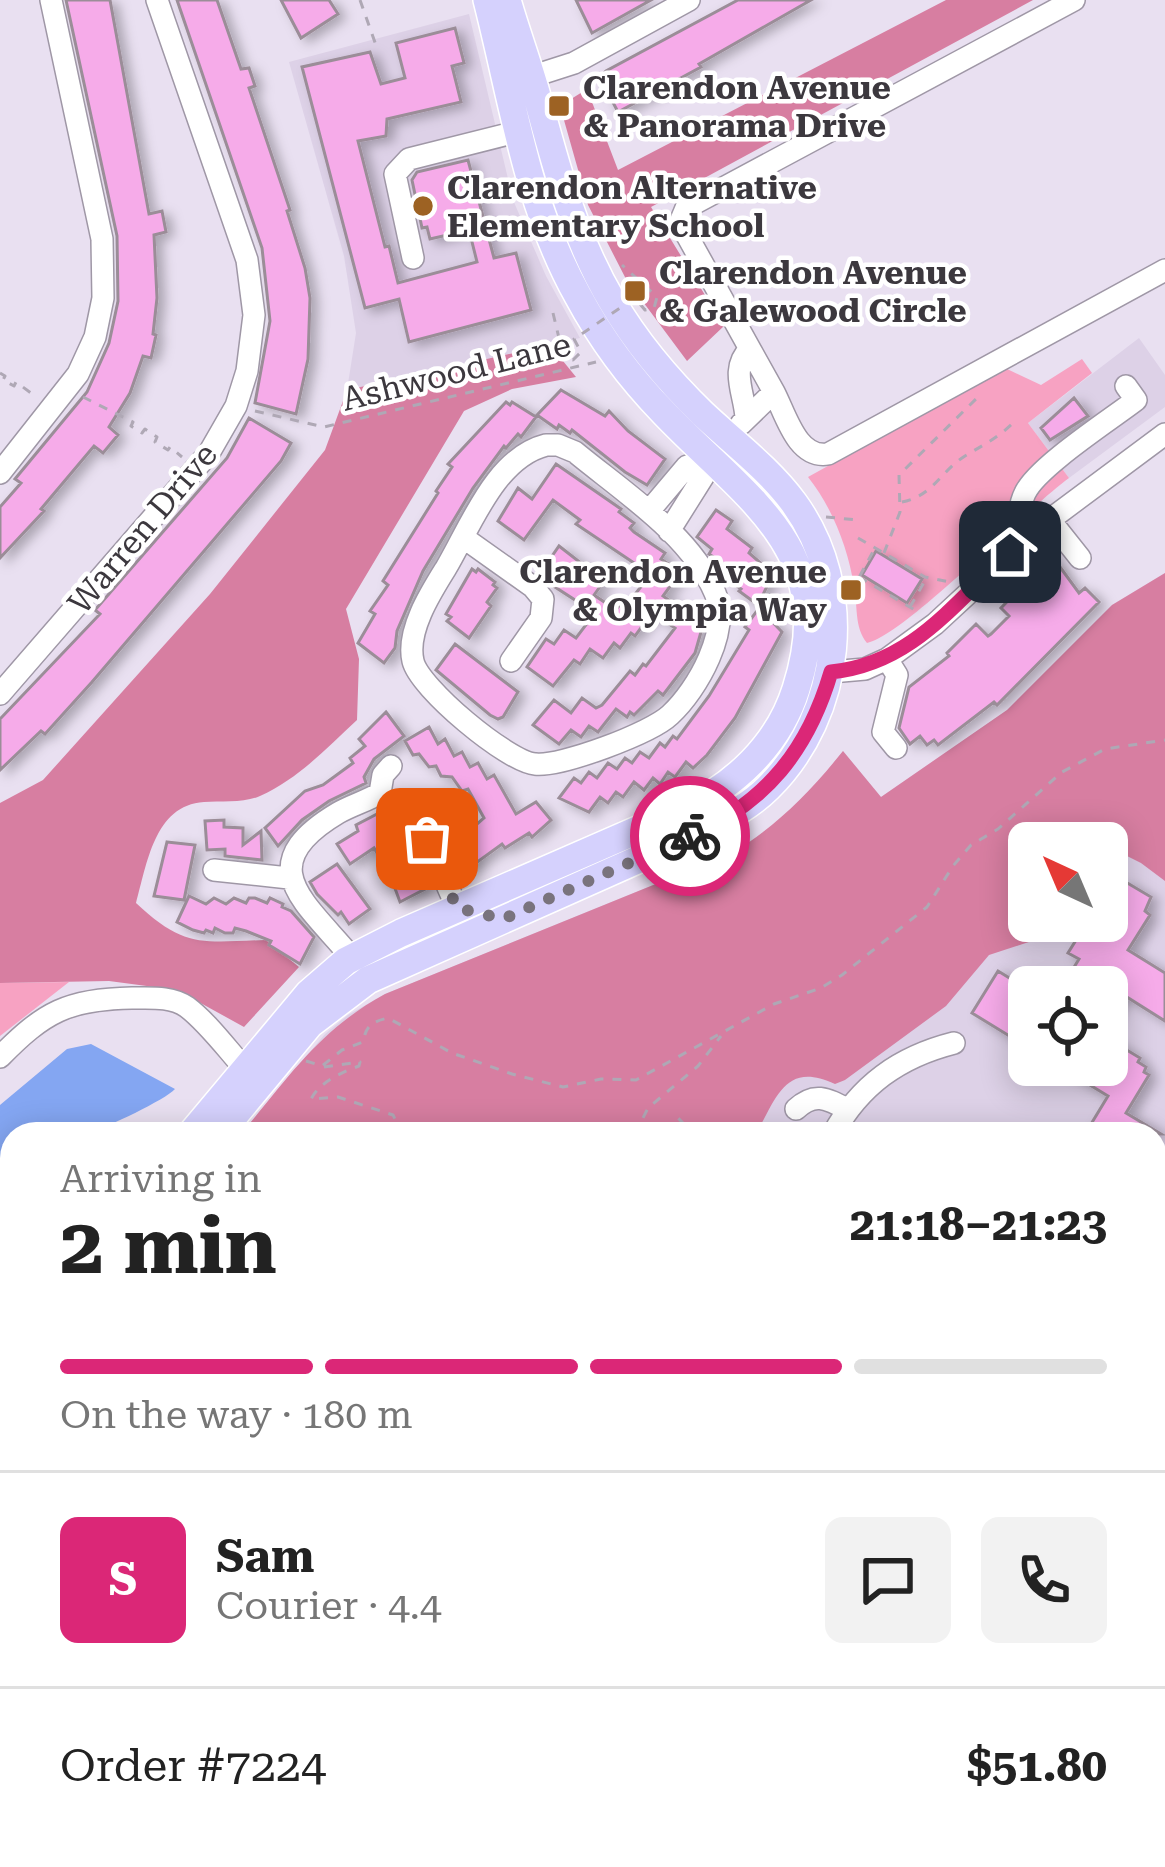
<!DOCTYPE html>
<meta charset="utf-8">
<style>
body{margin:0;font-family:"Roboto Serif",serif;background:#f2f2f2;color:#222;height:100vh;display:flex;flex-direction:column;font-size:45px;white-space:nowrap}
*{box-sizing:border-box;margin:0}
p{font-size:39px;color:#767676}
.icon{flex:none;width:66px;height:66px;fill:none;stroke:currentColor;stroke-width:2;stroke-linecap:round;stroke-linejoin:round}
.map{position:relative;flex:1;overflow:hidden}
.details{position:absolute;left:0px;top:1122px;width:1167px;height:747px;display:flex;flex-direction:column;background:#fff;border-radius:36px 36px 0 0;box-shadow:0 6px 30px #0003}
.details>*{flex:none}
.needle{width:78px;rotate:316deg}
.buttons{position:absolute;left:1008px;top:822px;display:grid;gap:24px}
.buttons a{display:grid;place-items:center;width:120px;height:120px;border-radius:18px;background:#fff;box-shadow:0 6px 30px #0003;font-size:60px}
.pin{position:absolute;display:grid;place-items:center;width:102px;height:102px;color:#fff;margin:-51px;border-radius:24px;box-shadow:0 6px 18px #0006}
.courier{position:absolute;display:grid;place-items:center;width:120px;height:120px;margin:-60px;border:9px solid #db2777;border-radius:50%;background:#fff;color:#222;box-shadow:0 3px 15px #0007}
.overview em{font-style:normal;font-weight:700}
.overview div{display:flex;flex-direction:column-reverse}
.overview{display:flex;align-items:center;justify-content:space-between;height:204px;padding:0 60px}
h1{font-size:78px;font-weight:700;line-height:90px}
.bar{display:grid;grid-template-columns:repeat(4,1fr);gap:18px 12px;align-content:center;height:144px;padding:0 60px}
.bar i{height:15px;border-radius:9px;background:#e0e0e0}
.bar .current{background:#db2777}
.bar p{grid-column:span 4}
.line{display:flex;align-items:center;gap:30px;padding:0 60px;border-top:3px solid #e0e0e0}
.line div{flex:1}
.round{display:grid;place-items:center;flex:none;width:126px;height:126px;border-radius:18px;background:#f2f2f2}
.map>svg:first-child{display:block}
.built{fill:#ddd1e7;fill-rule:evenodd}
.green{fill:#f7a2c2}
.forest{fill:#d77ea1}
.water{fill:#84a6f2}
.building{fill:#f6abe9;stroke:#9b8d98;stroke-width:3;filter:url(#shadow)}
.lines{fill:none;stroke-linecap:round;stroke-linejoin:round}
.minor-casing{stroke:#9f97a6;stroke-width:24}
.major-casing{stroke:#fff;stroke-width:30}
.path{stroke:#afa8b5;stroke-width:3;stroke-dasharray:9 9;stroke-linecap:butt}
.minor{stroke:#fff;stroke-width:21}
.major{stroke:#d5d1fd;stroke-width:27}
.path-bridge{stroke:#afa8b5;stroke-width:3;stroke-dasharray:9 9;stroke-linecap:butt}
.done{stroke:#79737d;stroke-width:12;stroke-dasharray:0 21.6}
.route{stroke:#db2777;stroke-width:15}
.poi-dot{fill:#9d6223;stroke:#fff;stroke-width:4.5}
.labels{text-anchor:middle;stroke-width:9;stroke-linejoin:round;paint-order:stroke}
.poi-label{font-size:33px;font-weight:bold;fill:#3c383e;stroke:#fff;text-anchor:start}
.street-label{font-size:33px;fill:#3c383e;stroke:#fff}
</style>
<div class="map">
<svg width="1165" height="1867" viewBox="0 0 1165 1867">
<defs>
<filter id="shadow"><feDropShadow dx="7" dy="4" stdDeviation="6" flood-color="#0004"/></filter>
</defs>
<rect width="100%" height="100%" fill="#e9e0f1"/>
<path class="built" d="M 469,14 L 513,200 L 546,276 L 580,338 L 347,390 L 356,333 L 344,256 L 289,62 Z
M 1139,338 L 1165,375 L 1165,407 L 1069,478 L 1028,423 Z
M 1165,573 L 1165,1719 L 1155,1712 L 1155,1134 L 241,1134 L 325,1034 L 348,1015 L 385,994 L 732,853 L 769,831 L 813,789 L 843,751 L 881,797 L 1007,710 L 1112,605 ZM 1029,843 L 1107,843 L 1107,921 L 1029,921 ZM 1029,987 L 1107,987 L 1107,1065 L 1029,1065 Z"/>
<path class="green" d="M 1082,359 L 1092,373 L 1028,423 L 1069,478 C 1026,509 904,636 867,643 C 854,627 858,606 854,586 C 848,548 832,507 808,477 L 1005,368 L 1041,385 Z
M 69,982 L 0,1036 L 0,983 Z
M 1155,1806 L 1165,1831 L 1165,1867 L 962,1867 L 969,1857 L 1155,1857 Z"/>
<path class="forest" d="M 946,0 L 1033,0 L 651,207 L 724,326 L 687,361 L 626,279 L 588,205 L 560,106 L 587,89 L 618,170 Z
M 550,345 L 576,377 L 512,389 L 464,411 L 346,609 L 359,659 L 357,720 C 327,748 298,779 260,796 C 245,803 221,801 204,802 C 154,805 147,865 136,903 C 185,949 203,942 266,940 L 299,967 L 244,1027 L 177,990 L 109,981 L 0,983 L 0,803 L 43,780 L 210,594 L 325,450 L 347,390 Z
M 1165,573 L 1165,881 L 1141,863 L 1115,850 L 1107,854 L 1107,843 L 1029,843 L 1029,921 L 1063,921 L 1041,938 L 989,955 L 946,1006 L 845,1080 L 835,1084 C 786,1061 777,1096 756,1134 L 241,1134 C 288,1078 319,1030 385,994 L 732,853 C 777,826 810,792 843,751 L 881,797 L 1007,710 L 1112,605 Z
M 1155,1479 L 1165,1497 L 1165,1640 L 1155,1657 Z"/>
<path class="water" d="M 91,1044 L 175,1089 C 165,1100 107,1127 90,1133 C 74,1139 31,1134 12,1134 L 12,1207 L 0,1222 L 0,1105 L 67,1049 Z"/>
<path class="building" d="M 66,0 L 110,0 L 149,214 L 162,211 L 166,232 L 154,235 L 157,298 L 153,334 L 156,335 L 151,358 L 143,356 L 130,393 L 109,427 L 118,435 L 103,453 L 94,446 L 41,509 L 44,511 L 0,558 L 0,507 L 21,483 L 15,479 L 87,392 L 109,343 L 118,301 L 117,236 Z
M 177,0 L 217,0 L 241,69 L 249,68 L 255,86 L 249,88 L 290,210 L 287,211 L 305,268 L 310,298 L 308,359 L 296,414 L 255,403 L 270,321 L 262,248 Z
M 281,0 L 329,0 L 338,14 L 301,38 Z
M 576,0 L 651,0 L 592,33 Z
M 738,0 L 811,0 L 699,64 L 701,67 L 618,112 L 600,78 L 606,71 Z
M 455,28 L 464,63 L 452,66 L 461,102 L 387,119 L 386,136 L 358,141 L 385,247 L 389,246 L 398,283 L 477,262 L 469,230 L 430,239 L 427,227 L 422,228 L 412,180 L 417,172 L 468,160 L 494,258 L 516,253 L 531,310 L 409,342 L 399,299 L 365,308 L 302,67 L 370,52 L 381,84 L 405,78 L 396,43 Z
M 561,390 L 605,416 L 609,411 L 628,431 L 665,459 L 647,485 L 625,472 L 572,430 L 570,433 L 559,425 L 557,429 L 537,415 Z
M 1074,398 L 1088,416 L 1050,440 L 1041,428 Z
M 506,402 L 510,405 L 512,402 L 536,417 L 521,437 L 518,434 L 506,448 L 504,446 L 473,488 L 423,571 L 397,631 L 395,648 L 384,663 L 358,643 L 375,614 L 370,611 L 388,585 L 383,581 L 438,493 L 436,491 L 452,467 L 448,464 Z
M 249,418 L 291,443 L 281,461 L 92,682 L 45,734 L 41,731 L 0,770 L 0,719 L 100,614 L 95,610 L 227,458 Z
M 556,464 L 621,509 L 619,512 L 634,523 L 630,528 L 634,532 L 665,553 L 661,559 L 676,569 L 672,574 L 677,577 L 663,596 L 703,625 L 695,653 L 663,695 L 658,691 L 634,715 L 630,712 L 627,717 L 616,709 L 598,732 L 589,726 L 581,737 L 571,730 L 559,744 L 533,725 L 554,700 L 571,713 L 582,698 L 596,708 L 602,705 L 630,671 L 635,675 L 643,664 L 646,666 L 675,628 L 652,613 L 635,636 L 631,633 L 620,648 L 614,643 L 603,658 L 590,649 L 580,664 L 574,660 L 553,686 L 527,667 L 546,639 L 554,644 L 564,630 L 576,638 L 595,613 L 555,587 L 541,572 L 559,546 L 604,581 L 594,595 L 616,610 L 621,603 L 625,606 L 629,602 L 647,579 L 631,568 L 634,563 L 576,524 L 580,520 L 553,500 L 524,540 L 498,521 L 518,488 L 532,499 Z
M 716,510 L 732,521 L 727,529 L 752,548 L 749,553 L 773,574 L 758,605 L 739,591 L 741,589 L 730,581 L 732,577 L 720,569 L 724,564 L 709,554 L 712,549 L 697,537 Z
M 876,551 L 922,579 L 907,603 L 862,575 Z
M 1047,560 L 1060,567 L 1079,593 L 1085,588 L 1099,602 L 997,705 L 994,702 L 938,745 L 934,740 L 927,745 L 920,736 L 910,744 L 899,728 L 909,687 L 949,656 L 947,653 L 976,624 L 988,636 L 991,634 L 1009,616 L 1001,608 Z
M 472,569 L 476,572 L 478,569 L 495,582 L 493,585 L 497,588 L 487,602 L 491,606 L 469,638 L 447,621 L 451,617 L 446,614 Z
M 759,608 L 782,632 L 735,718 L 707,755 L 693,768 L 686,762 L 675,777 L 668,772 L 660,784 L 653,778 L 644,790 L 634,782 L 623,797 L 616,792 L 608,803 L 600,797 L 589,812 L 559,798 L 574,778 L 581,783 L 589,772 L 597,778 L 608,763 L 617,769 L 625,758 L 632,763 L 640,752 L 649,758 L 660,743 L 665,747 L 673,736 L 677,739 L 709,696 L 749,630 L 745,627 Z
M 455,644 L 518,692 L 503,717 L 498,719 L 490,715 L 436,670 Z
M 386,712 L 404,736 L 374,759 L 364,777 L 366,783 L 329,801 L 302,820 L 278,846 L 265,828 L 305,791 L 323,785 L 353,763 L 350,758 L 365,746 L 359,739 Z
M 429,727 L 438,744 L 445,739 L 454,756 L 462,752 L 470,767 L 478,763 L 487,779 L 494,775 L 516,814 L 536,802 L 551,820 L 532,837 L 529,833 L 505,848 L 502,844 L 469,868 L 448,843 L 457,835 L 461,838 L 484,818 L 468,789 L 462,791 L 452,777 L 441,776 L 436,766 L 429,767 L 419,754 L 413,755 L 405,741 Z
M 379,813 L 388,829 L 395,826 L 402,838 L 405,836 L 416,862 L 412,863 L 425,889 L 400,902 L 390,875 L 374,848 L 350,864 L 337,844 L 358,831 L 356,825 Z
M 224,820 L 224,827 L 243,828 L 243,845 L 261,831 L 262,860 L 225,856 L 225,849 L 207,850 L 205,821 Z
M 167,842 L 195,845 L 184,900 L 154,896 Z
M 337,864 L 370,909 L 349,924 L 341,912 L 338,915 L 317,894 L 310,882 Z
M 1124,881 L 1151,897 L 1145,911 L 1150,915 L 1128,950 L 1165,973 L 1165,1021 L 1122,994 L 1107,1027 L 1107,987 L 1062,987 L 1079,959 L 1068,953 L 1088,921 L 1107,921 L 1107,890 L 1112,883 L 1120,888 Z
M 189,896 L 206,904 L 214,898 L 226,904 L 234,898 L 246,903 L 249,898 L 255,898 L 267,903 L 270,898 L 283,904 L 282,907 L 291,911 L 314,937 L 300,964 L 269,945 L 271,941 L 246,931 L 235,928 L 233,933 L 225,933 L 215,928 L 213,933 L 206,930 L 204,933 L 193,930 L 177,922 Z
M 998,971 L 1029,990 L 1029,1048 L 972,1013 Z
M 1107,1038 L 1140,1058 L 1138,1062 L 1146,1067 L 1144,1072 L 1149,1075 L 1126,1113 L 1161,1134 L 1085,1134 L 1108,1096 L 1057,1065 L 1107,1065 Z"/>
<g class="lines">
<defs>
<path id="minor" d="M 518,81 L 574,63 L 689,0
M 413,258 L 395,174 L 409,159 L 516,132
M 750,349 L 774,392
M 746,418 C 745,394 729,369 750,349 L 684,230 L 681,220 L 686,208 L 1074,0
M 741,424 L 774,392 C 786,415 797,459 828,454 L 1165,270
M 546,445 L 558,445 L 575,452 C 622,491 691,535 715,593 C 731,630 698,689 670,715 C 651,733 561,767 535,764 C 508,762 419,688 413,661 C 406,631 431,592 446,568 C 471,526 495,458 546,445 Z
M 0,473 L 78,374 L 95,337 L 103,298 L 102,239 L 51,0
M 649,511 L 687,466 L 713,461 L 669,531
M 1049,519 L 1080,558
M 464,538 L 533,587 L 543,599 L 541,618 L 511,661
M 1023,541 C 1020,524 1017,509 1025,493 C 1037,467 1110,420 1136,400 L 1126,386
M 887,659 L 897,675 L 883,732 L 896,748
M 831,672 L 865,669 L 887,659 L 935,624 L 1040,527 L 1165,434
M 0,694 L 209,453 L 236,406 L 247,371 L 254,315 L 247,260 L 157,0
M 427,839 L 457,908
M 214,870 L 289,878
M 352,958 C 306,902 249,866 338,813 C 352,805 367,801 380,793 L 383,775 L 391,766
M 0,1057 C 44,1012 68,999 132,998 C 150,998 172,996 187,1007 C 208,1023 227,1049 245,1069
M 796,1109 C 814,1092 826,1098 847,1109
M 833,1134 C 860,1085 899,1057 954,1043
M 1155,1426 L 1165,1431
M 0,1681 L 12,1685
M 237,1857 L 251,1867
M 919,1857 L 930,1867
M 130,1867 L 136,1857
M 580,1867 L 591,1857
M 607,1867 L 617,1857"/>
<path id="major" d="M 191,1134 L 309,993 L 346,961 L 401,933 L 681,811 C 734,786 778,746 796,689 C 841,550 746,499 664,413 C 630,378 601,339 578,296 C 526,203 513,101 487,0
M 219,1134 L 310,1024 L 368,980 L 700,832 C 724,819 749,807 768,788 C 843,714 856,588 794,503 C 769,469 734,443 703,414 C 668,380 636,342 612,301 C 574,237 556,166 537,96 C 528,63 516,32 507,0
M 0,1418 L 12,1392
M 0,1468 L 12,1468
M 0,1491 L 12,1492
M 1155,1735 L 1165,1743
M 1155,1768 L 1165,1780"/>
</defs>
<use href="#minor" class="minor-casing"/>
<use href="#major" class="major-casing"/>
<path class="path" d="M 360,0 L 377,48
M 0,373 L 5,376 L 3,380 L 14,386 L 16,382 L 35,396
M 83,397 L 133,422 L 131,426 L 142,433 L 145,429 L 157,437 L 155,442 L 168,450 L 170,447 L 182,457
M 255,411 L 324,427 L 596,362
M 902,502 C 933,496 941,471 965,456 C 983,445 998,438 1014,422
M 826,517 L 858,520
M 858,538 L 925,577 L 950,582
M 884,553 L 900,512 L 899,475 L 981,394
M 859,577 L 920,613
M 851,592 L 875,548
M 910,607 L 926,579
M 306,1061 L 322,1066 L 342,1050 L 363,1042 C 366,1026 371,1022 388,1018 L 452,1053 L 512,1074 L 563,1087 L 601,1079 L 636,1080 L 774,1004 L 821,988 L 842,975 L 927,907 L 953,866 L 971,845 L 998,829 L 1062,772 L 1105,749 L 1165,740
M 324,1067 L 360,1062 L 359,1066 C 342,1072 320,1082 311,1099 L 338,1097 L 393,1115 L 396,1121 L 380,1134
M 635,1134 L 648,1108 L 698,1066 L 721,1036
M 671,1134 L 678,1118 L 684,1124 L 685,1134
M 1155,1338 L 1165,1323
M 1155,1452 L 1165,1476
M 1155,1651 L 1165,1664
M 1155,1826 L 1162,1815
M 1074,1857 L 1105,1857
M 1027,1867 L 1061,1857"/>
<use href="#minor" class="minor"/>
<use href="#major" class="major"/>
<path class="path-bridge" d="M 553,313 L 563,355 L 573,360 L 581,352 L 574,339 L 635,298 L 645,310 L 654,308 L 657,297 L 622,265"/>
</g>
<g class="lines">
<path class="done" d="M 427,839 L 457,908 L 503,919 L 690,836"/>
<path class="route" d="M 690,836 C 766,803 808,750 831,672 C 912,664 954,603 1010,552"/>
</g>
<g class="poi-dot">
<rect x="547" y="94" width="24" height="24" rx="6"/>
<circle cx="423" cy="206" r="12"/>
<rect x="623" y="279" width="24" height="24" rx="6"/>
<rect x="839" y="578" width="24" height="24" rx="6"/>
</g>
<g class="labels">
<g class="poi-label">
<text x="583" y="99">Clarendon Avenue<tspan x="583" dy="38">&amp; Panorama Drive</tspan></text>
<text x="447" y="199">Clarendon Alternative<tspan x="447" dy="38">Elementary School</tspan></text>
<text x="659" y="284">Clarendon Avenue<tspan x="659" dy="38">&amp; Galewood Circle</tspan></text>
<text x="827" y="583" text-anchor="end">Clarendon Avenue<tspan x="827" dy="38">&amp; Olympia Way</tspan></text>
</g>
<g class="street-label">
<text transform="translate(456 371) rotate(-14)" y="12">Ashwood Lane</text>
<text transform="translate(142 528) rotate(-50)" y="12">Warren Drive</text>
</g>
</g>
</svg>
<div class="buttons">
<a><svg class="needle" viewBox="-14 -14 28 28"><path d="M0-13l5 13h-10z" fill="#e53935"/><path d="M0 13l5-13h-10z" fill="#767676"/></svg></a>
<a><svg class="icon" aria-label="locate" viewBox="0 0 24 24"><circle cx="12" cy="12" r="6"/><path d="M12 2v4M12 18v4M2 12h4M18 12h4"/></svg></a>
</div>
<div class="pin" style="left:427px;top:839px;background:#ea580c"><svg class="icon" aria-label="bag" viewBox="0 0 24 24"><path d="M5 8h14l-1 12H6zM9 8a3 3 0 0 1 6 0"/></svg></div>
<div class="pin" style="left:1010px;top:552px;background:#1f2937"><svg class="icon" aria-label="home" viewBox="0 0 24 24"><path d="M3 11l9-7 9 7M6 9v11h12V9"/></svg></div>
<div class="courier" style="left:690px;top:836px"><svg class="icon" aria-label="bike" viewBox="0 0 24 24"><circle cx="6" cy="16" r="4"/><circle cx="18" cy="16" r="4"/><path d="M6 16l4-8h5l3 8M10 8l3 8H6M13 5h3"/></svg></div>
<section class="details">
<div class="overview"><div><h1>2 min</h1><p>Arriving in</p></div><em>21:18–21:23</em></div>
<div class="bar"><i class="current"></i><i class="current"></i><i class="current"></i><i></i><p>On the way · 180 m</p></div>
<div class="line" style="height:216px"><b class="round" style="background:#db2777;color:#fff">S</b><div><b>Sam</b><p>Courier · 4.4</p></div><a class="round"><svg class="icon" aria-label="chat" viewBox="0 0 24 24"><path d="M4 5h16v11H9l-5 4z"/></svg></a><a class="round"><svg class="icon" aria-label="phone" viewBox="0 0 24 24"><path d="M5 4h4l2 5-3 2q2 4 5 5l2-3 5 2v4C11 20 4 13 5 4z"/></svg></a></div>
<div class="line" style="height:156px"><div>Order #7224</div><b>$51.80</b></div>
</section>
</div>
